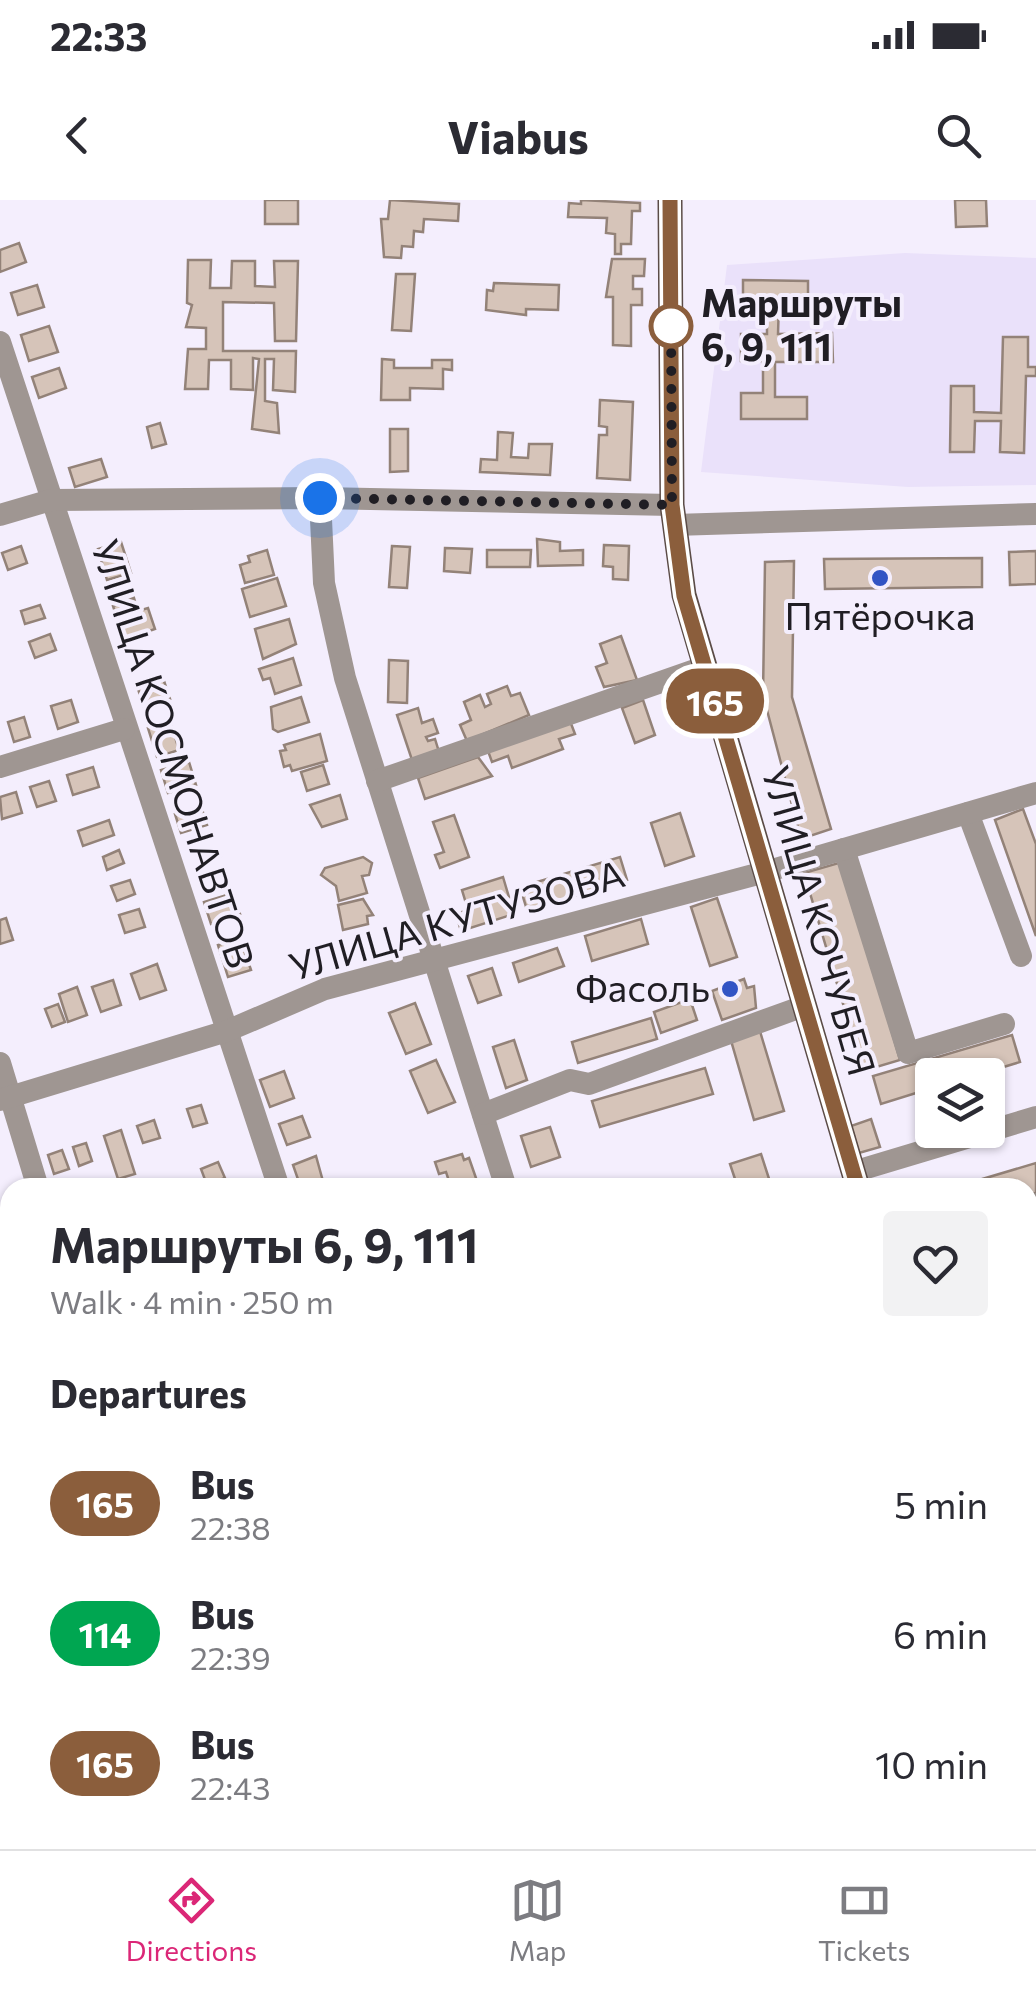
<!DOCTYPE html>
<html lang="en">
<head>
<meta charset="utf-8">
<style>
  :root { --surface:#fff; --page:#f2f2f3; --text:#2b2b33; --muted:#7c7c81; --line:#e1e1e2; --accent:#db2777 }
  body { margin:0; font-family:Commissioner,sans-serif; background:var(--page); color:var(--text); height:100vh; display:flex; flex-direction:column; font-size:38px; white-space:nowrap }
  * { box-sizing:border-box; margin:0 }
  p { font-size:32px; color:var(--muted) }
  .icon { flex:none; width:55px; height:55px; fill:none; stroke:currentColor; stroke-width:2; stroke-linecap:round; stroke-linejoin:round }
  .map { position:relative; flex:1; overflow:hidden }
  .side { position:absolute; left:0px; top:978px; width:1038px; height:672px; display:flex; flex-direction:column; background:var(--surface); border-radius:30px 30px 0 0; box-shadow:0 2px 8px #0004 }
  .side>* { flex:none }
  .badge { padding:0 20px; border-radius:32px; font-size:35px; line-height:65px }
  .tools { position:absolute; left:915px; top:858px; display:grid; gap:20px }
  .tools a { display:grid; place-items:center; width:90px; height:90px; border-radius:10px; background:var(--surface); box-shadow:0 2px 8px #0004; font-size:50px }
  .you { position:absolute; width:50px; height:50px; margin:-25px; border:8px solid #fff; border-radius:50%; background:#1a73e8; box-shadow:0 0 0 15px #1a73e833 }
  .map>.badge { position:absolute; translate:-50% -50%; box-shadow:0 0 0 5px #fff }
  h2 { padding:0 50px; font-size:38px; line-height:90px }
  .round { display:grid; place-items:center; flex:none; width:105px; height:105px; border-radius:10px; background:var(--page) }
  .headline { display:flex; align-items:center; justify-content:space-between; height:170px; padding:0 50px }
  h1 { font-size:48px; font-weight:700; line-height:75px }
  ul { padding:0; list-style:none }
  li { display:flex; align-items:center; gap:30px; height:130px; padding:0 50px }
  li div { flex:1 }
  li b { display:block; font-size:38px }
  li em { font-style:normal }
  li .badge { min-width:110px; font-weight:700; text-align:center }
  .status { display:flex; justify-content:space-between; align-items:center; height:70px; padding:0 50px; background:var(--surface); direction:ltr }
  .status svg { height:28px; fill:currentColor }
  header { display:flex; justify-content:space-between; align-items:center; height:130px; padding:0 50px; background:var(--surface); font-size:45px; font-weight:700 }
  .tabs { display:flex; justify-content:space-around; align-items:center; height:140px; border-top:2px solid var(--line); background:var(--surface); font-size:28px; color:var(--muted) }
  .tabs a { display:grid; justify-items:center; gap:5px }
  .tabs .selected { color:var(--accent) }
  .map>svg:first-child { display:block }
</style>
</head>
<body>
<div class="status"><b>22:33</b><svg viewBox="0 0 49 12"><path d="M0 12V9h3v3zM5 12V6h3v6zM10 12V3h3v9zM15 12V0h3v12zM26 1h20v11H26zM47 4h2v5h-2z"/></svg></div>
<header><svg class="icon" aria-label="back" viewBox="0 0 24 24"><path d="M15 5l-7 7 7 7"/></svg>Viabus<svg class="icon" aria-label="search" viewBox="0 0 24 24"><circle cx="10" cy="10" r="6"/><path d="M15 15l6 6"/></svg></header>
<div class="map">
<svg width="1036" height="1649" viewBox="0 0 1036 1649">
  <rect width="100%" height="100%" fill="#f4eefd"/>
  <polygon fill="#eae1fa" points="905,53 1036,58 1036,285 908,287 701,272 727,65"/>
  <g fill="#d6c4b9" stroke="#938278" stroke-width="2.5">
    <rect x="265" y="0" width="33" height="24"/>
    <polygon points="390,0 459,4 458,21 424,19 423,32 414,31 413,47 402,46 401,58 384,57 381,19 388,19"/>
    <polygon points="581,0 640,3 640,11 632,11 631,44 621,44 621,54 615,54 615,34 606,33 607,18 568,17 569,3 581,4"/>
    <polygon points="955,0 986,0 987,26 956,27"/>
    <polygon points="19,43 26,62 0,72 0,50"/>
    <polygon points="612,59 645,59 644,76 633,76 633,89 642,89 642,105 631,105 631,146 613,145 613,97 606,97"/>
    <polygon points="188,60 211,60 210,88 231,88 232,61 255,61 255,86 275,87 274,61 298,61 296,141 275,141 274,103 223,102 223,151 296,151 295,192 273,190 274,159 265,159 265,201 277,203 279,233 252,229 259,159 253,158 253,190 231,189 231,160 209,160 208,189 185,189 188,149 206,149 206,128 186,127 192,105 187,103"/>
    <polygon points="396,74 415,74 411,131 392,130"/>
    <polygon points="743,80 808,81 808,102 779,102 778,134 832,133 833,162 775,162 775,197 807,197 807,219 741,219 741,193 763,193 763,161 741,161 741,134 767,134 767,101 743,101"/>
    <polygon points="494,83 559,85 558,110 526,109 526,115 486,110 487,90 493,91"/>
    <polygon points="37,85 44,107 18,115 11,93"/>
    <polygon points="49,126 58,152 29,161 21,135"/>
    <polygon points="1003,137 1028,137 1028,167 1036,167 1036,176 1026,176 1024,253 1000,252 1001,221 975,221 974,252 950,252 951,186 974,186 974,212 1001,213"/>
    <polygon points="382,159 394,160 394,168 432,168 432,160 452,160 452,170 443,169 443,189 410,188 410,200 381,200"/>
    <polygon points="59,168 66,188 39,198 32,177"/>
    <polygon points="600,200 633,202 630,280 597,278 599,235 607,235 607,227 599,226"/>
    <polygon points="160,223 166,244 152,248 147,227"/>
    <polygon points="390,229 408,229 408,271 390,272"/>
    <polygon points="498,232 513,233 511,257 528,258 529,244 552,244 550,275 480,272 481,259 497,260"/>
    <polygon points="101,259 107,277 75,287 69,268"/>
    <polygon points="537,339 560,342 560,351 583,350 583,365 538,366"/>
    <polygon points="121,342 131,373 107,380 98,349"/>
    <polygon points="604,345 629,346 628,380 613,379 613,367 603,366"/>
    <polygon points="21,346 27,363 8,370 2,353"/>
    <polygon points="392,346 410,347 407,388 389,387"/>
    <polygon points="445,348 472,349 470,373 444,371"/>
    <polygon points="267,350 274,375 245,383 240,365 250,362 248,356"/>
    <polygon points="487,350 531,350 530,367 487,367"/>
    <polygon points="1036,351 1036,384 1010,385 1009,352"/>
    <polygon points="982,358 982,387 825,389 824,359"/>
    <polygon points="794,361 792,497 831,629 801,639 763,495 765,362"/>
    <polygon points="277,378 286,406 250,417 242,389"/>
    <polygon points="134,398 138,411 148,408 155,429 124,440 113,406"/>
    <polygon points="40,405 45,418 25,424 21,411"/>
    <polygon points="289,419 296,444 263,459 255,429"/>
    <polygon points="50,434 56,450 35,458 29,442"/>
    <polygon points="621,436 637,480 604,487 596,467 607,463 600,444"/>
    <polygon points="293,458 301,485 275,494 270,478 263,480 259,469"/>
    <polygon points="389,460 408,461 407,503 388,502"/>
    <polygon points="163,478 170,499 144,507 137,486"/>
    <polygon points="507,486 511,496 520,493 529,515 467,541 460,525 471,520 464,502 480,495 485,507 491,504 487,494"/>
    <polygon points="301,497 309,522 278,532 273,529 271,507"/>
    <polygon points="71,500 78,522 58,529 51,506"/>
    <polygon points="643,500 655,535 635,543 622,508"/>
    <polygon points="418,508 422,523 433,519 438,533 426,537 428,541 435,539 439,552 412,560 397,515"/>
    <polygon points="24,517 30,537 14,542 8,522"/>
    <polygon points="170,521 179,550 157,557 148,528"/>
    <polygon points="570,521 575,534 559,539 563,549 512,568 508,556 492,562 488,551"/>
    <polygon points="320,534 327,561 292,571 290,565 284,567 280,551 286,550 284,545"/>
    <polygon points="478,557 492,576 425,599 418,578"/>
    <polygon points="189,562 196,585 168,593 161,570"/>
    <polygon points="323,565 329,584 307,591 301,572"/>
    <polygon points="93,567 99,587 73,595 67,575"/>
    <polygon points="49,581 56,601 37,607 30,587"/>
    <polygon points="16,592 22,613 2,619 0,597"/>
    <polygon points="340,595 347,619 322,627 310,605"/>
    <polygon points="201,606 207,625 181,633 175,614"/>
    <polygon points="1023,609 1036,644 1036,736 995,620"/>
    <polygon points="680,613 694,656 665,666 651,623"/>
    <polygon points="454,615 469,657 440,668 435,655 444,652 433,622"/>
    <polygon points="109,620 114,635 83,646 78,631"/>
    <polygon points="119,650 124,663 107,670 103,657"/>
    <polygon points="363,657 372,663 369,675 362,676 367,693 339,701 336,686 321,675 325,668"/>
    <polygon points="620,657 627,680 527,710 520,687"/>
    <polygon points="842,662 900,860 863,871 804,673"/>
    <polygon points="503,677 514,714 461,731 456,714 468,710 462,690"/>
    <polygon points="130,680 135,694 117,701 111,686"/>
    <polygon points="233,693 240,714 211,724 204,702"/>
    <polygon points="717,698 737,757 710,766 691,707"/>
    <polygon points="363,699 373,715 367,716 368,724 343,730 338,705"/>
    <polygon points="139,709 145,727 125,733 119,715"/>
    <polygon points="6,718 13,740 0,744 0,720"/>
    <polygon points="641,719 648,744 592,761 585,736"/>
    <polygon points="240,738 251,770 228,777 218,745"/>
    <polygon points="557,748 564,766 519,782 513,763"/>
    <polygon points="157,764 166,790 140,799 131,774"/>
    <polygon points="492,768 501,795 478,803 468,776"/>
    <polygon points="744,779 747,788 754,786 756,808 722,820 712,791"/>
    <polygon points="113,780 121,805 101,812 92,787"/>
    <polygon points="77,787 87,815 68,822 59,794"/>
    <polygon points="690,799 697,820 661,833 654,812"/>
    <polygon points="415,803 431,844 406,854 389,813"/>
    <polygon points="58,804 65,822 52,827 45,809"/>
    <polygon points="651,818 657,839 578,863 572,842"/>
    <polygon points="759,828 784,911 754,920 730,837"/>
    <polygon points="1012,835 1020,862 977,875 932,875 932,888 881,904 873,876"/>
    <polygon points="514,840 527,880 506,888 493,847"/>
    <polygon points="436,860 455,902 428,913 410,871"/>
    <polygon points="705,868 713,894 600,927 592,901"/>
    <polygon points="284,871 294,898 270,907 260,880"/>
    <polygon points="201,905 207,923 193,927 187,909"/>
    <polygon points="302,916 310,937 287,945 279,924"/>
    <polygon points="871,919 880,947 859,953 851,926"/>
    <polygon points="154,920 160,938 143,943 137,926"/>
    <polygon points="550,927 560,957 531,967 521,936"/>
    <polygon points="121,930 135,974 118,979 104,936"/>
    <polygon points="86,943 92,961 79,966 73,947"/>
    <polygon points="62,950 69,969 54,974 48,955"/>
    <polygon points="462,954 464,960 469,958 477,981 470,983 471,988 444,988 450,984 446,972 439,974 435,962"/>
    <polygon points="761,954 772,988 738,988 730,964"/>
    <polygon points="316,956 324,985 301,988 293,965"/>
    <polygon points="218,962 225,978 207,985 201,969"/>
    <polygon points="1036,963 1036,993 1028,995 1028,988 952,988"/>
    <polygon points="1028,1290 1036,1291 1036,1323 1028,1323"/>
    <polygon points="1036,1449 1036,1476 1030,1478 1028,1451"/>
    <polygon points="72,1640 94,1640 97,1649 75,1649"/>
    <polygon points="291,1640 294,1649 271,1649 269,1645"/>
    <polygon points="504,1640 536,1640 537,1644 507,1649"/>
    <polygon points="775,1640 846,1640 850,1649 779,1649"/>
  </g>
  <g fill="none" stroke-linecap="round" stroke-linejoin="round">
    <g stroke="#9f9692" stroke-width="22">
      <polyline points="0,142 279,988"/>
      <polyline points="320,298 324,383 345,478 506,988"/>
      <polyline points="0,315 51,300 320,298 672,305"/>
      <polyline points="674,325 1036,314"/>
      <polyline points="0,567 124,529"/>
      <polyline points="377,581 704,467"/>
      <polyline points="968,613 1021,756"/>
      <polyline points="844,649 908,853 1004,824"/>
      <polyline points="0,863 38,988"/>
      <polyline points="0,900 227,831 325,789 765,672 1036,593"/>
      <polyline points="483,914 570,880 589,884 804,806"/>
      <polyline points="853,972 1036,917"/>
      <polyline points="1028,1007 1036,1004"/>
      <polyline points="1028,1283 1036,1283"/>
      <polyline points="0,1505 10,1502"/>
      <polyline points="0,1602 10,1633"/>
      <polyline points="241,1640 244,1649"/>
      <polyline points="486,1640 488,1649"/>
      <polyline points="685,1649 714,1640"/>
    </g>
    <g stroke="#5b4c47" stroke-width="25">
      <polyline points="670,0 672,305 684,395 858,988"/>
      <polyline points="1028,1371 1036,1371"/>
    </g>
  </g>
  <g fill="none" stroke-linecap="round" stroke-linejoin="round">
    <defs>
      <polyline id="line" points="670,0 672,305 684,396 858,988"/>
    </defs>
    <use href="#line" stroke="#fff" stroke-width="22"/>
    <use href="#line" stroke="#8b5e3c" stroke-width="15"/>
    <polyline stroke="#201e24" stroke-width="10" stroke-dasharray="0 18" points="320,298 672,305 671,114 671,126"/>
  </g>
  <circle fill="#fff" stroke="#8b5e3c" stroke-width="5" cx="671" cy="126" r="20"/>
  <g fill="#3254c4" stroke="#f4eefd" stroke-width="4">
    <circle cx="880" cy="378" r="10"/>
    <circle cx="730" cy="789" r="10"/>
  </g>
  <g text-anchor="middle" stroke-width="8" stroke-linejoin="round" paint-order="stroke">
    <g font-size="38" font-weight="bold" fill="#201e24" stroke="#f4eefd" text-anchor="start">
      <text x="701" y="117">Маршруты<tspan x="701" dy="44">6, 9, 111</tspan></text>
    </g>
    <g font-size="38" fill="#201e24" stroke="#f4eefd">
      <text x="880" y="430">Пятёрочка</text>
      <text x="710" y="802" text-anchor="end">Фасоль</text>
    </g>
    <g font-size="38" fill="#201e24" stroke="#f4eefd">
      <text transform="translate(172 554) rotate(72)" y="13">УЛИЦА КОСМОНАВТОВ</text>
      <text transform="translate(457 721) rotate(-16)" y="13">УЛИЦА КУТУЗОВА</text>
      <text transform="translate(818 721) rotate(74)" y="13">УЛИЦА КОЧУБЕЯ</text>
    </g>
  </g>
</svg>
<div class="tools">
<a><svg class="icon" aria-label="layers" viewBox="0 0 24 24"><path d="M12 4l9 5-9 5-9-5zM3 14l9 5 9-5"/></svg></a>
</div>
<div class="you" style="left:320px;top:298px"></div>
<b class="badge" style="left:715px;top:501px;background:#8b5e3c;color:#fff">165</b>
<section class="side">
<div class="headline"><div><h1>Маршруты 6, 9, 111</h1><p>Walk · 4 min · 250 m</p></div><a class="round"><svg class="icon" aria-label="heart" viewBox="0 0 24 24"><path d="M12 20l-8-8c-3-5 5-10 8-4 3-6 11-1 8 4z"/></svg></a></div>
<h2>Departures</h2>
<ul>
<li><span class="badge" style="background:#8b5e3c;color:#fff">165</span><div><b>Bus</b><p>22:38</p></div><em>5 min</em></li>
<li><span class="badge" style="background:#00a651;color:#fff">114</span><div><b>Bus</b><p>22:39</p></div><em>6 min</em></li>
<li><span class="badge" style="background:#8b5e3c;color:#fff">165</span><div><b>Bus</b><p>22:43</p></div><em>10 min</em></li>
</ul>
</section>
</div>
<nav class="tabs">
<a class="selected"><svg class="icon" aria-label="directions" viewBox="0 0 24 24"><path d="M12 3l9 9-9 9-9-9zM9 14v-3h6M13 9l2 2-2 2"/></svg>Directions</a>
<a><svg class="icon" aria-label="map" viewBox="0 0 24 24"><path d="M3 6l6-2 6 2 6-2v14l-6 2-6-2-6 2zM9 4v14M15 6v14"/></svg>Map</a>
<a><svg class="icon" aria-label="tickets" viewBox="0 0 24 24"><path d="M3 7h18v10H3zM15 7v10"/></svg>Tickets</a>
</nav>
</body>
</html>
